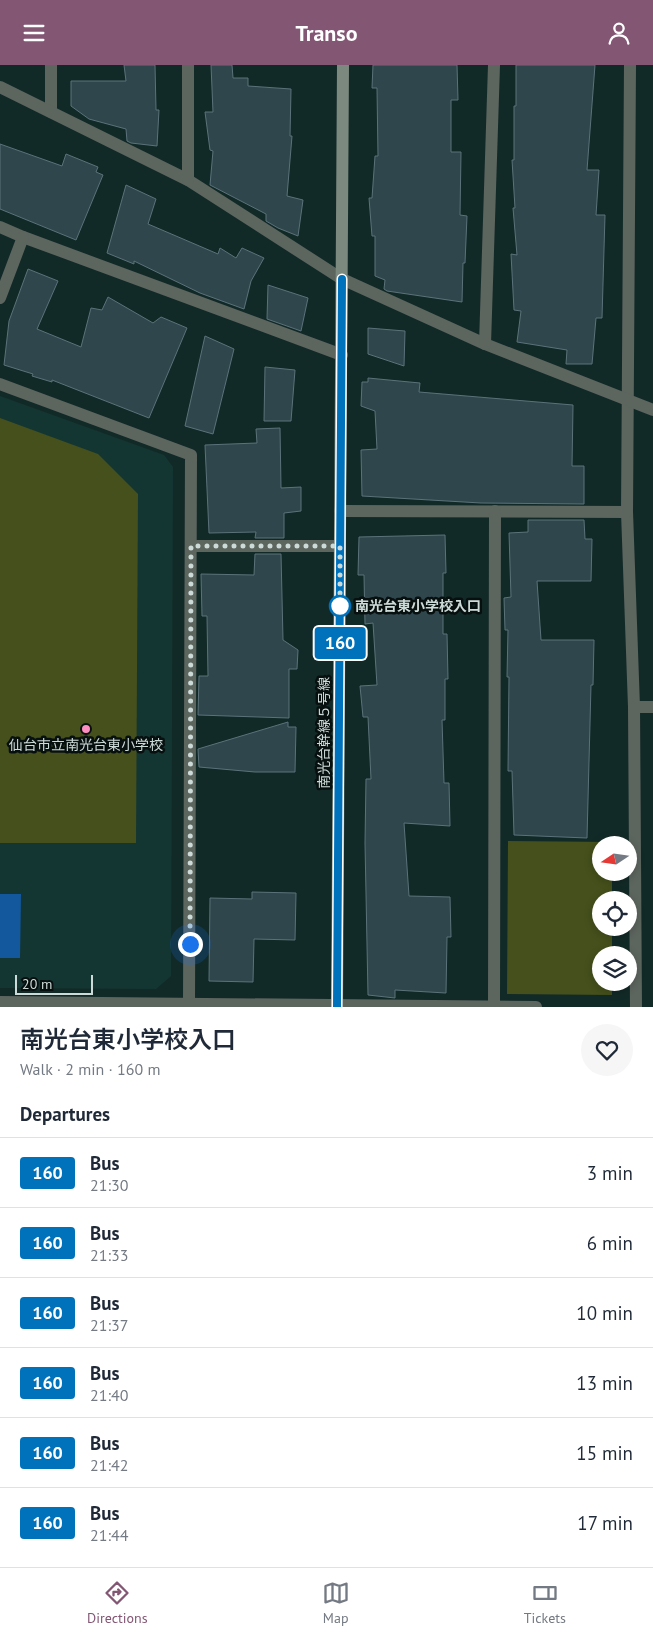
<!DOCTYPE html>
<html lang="en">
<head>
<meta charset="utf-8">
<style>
  :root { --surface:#fff; --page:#f6f6f7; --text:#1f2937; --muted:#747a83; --line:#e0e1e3; --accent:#835674 }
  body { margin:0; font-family:"PT Sans","Noto Sans JP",sans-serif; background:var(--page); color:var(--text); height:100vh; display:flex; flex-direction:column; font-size:19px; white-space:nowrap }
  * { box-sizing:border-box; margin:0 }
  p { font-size:16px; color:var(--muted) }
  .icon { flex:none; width:28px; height:28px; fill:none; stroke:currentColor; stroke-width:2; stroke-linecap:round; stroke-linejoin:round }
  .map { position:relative; height:942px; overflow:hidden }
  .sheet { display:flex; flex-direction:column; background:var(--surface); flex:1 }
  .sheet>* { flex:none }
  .badge { padding:0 10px; border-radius:4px; font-size:18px; line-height:32px }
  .needle { width:32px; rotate:257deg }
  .buttons { position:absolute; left:592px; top:771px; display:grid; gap:10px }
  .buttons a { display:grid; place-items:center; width:45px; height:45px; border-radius:50%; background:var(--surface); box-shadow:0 2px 8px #0003; font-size:25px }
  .scale { position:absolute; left:15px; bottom:12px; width:78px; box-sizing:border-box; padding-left:5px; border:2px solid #cddbd8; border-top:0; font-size:14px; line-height:18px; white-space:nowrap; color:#cddbd8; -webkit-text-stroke:4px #07100f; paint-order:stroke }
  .you { position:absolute; width:25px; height:25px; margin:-12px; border:4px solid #fff; border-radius:50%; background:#1a73e8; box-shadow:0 0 0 8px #1a73e833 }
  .map>.badge { position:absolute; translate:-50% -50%; box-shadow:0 0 0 2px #fff }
  h2 { padding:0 20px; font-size:19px; line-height:45px }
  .round { display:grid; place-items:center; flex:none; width:52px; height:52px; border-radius:26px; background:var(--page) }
  .head { display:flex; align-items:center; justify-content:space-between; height:85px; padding:0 20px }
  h1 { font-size:24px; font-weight:600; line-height:38px }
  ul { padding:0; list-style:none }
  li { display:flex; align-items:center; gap:15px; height:70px; padding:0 20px; border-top:1px solid var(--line) }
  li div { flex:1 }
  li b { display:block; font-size:19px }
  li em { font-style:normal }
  li .badge { min-width:55px; font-weight:700; text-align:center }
  header { display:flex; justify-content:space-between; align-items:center; height:65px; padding:0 20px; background:var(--accent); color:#fff; font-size:22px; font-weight:600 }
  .dock { display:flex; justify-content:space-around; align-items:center; height:70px; border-top:1px solid var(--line); background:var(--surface); font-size:14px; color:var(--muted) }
  .dock a { display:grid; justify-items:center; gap:2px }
  .dock .selected { color:var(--accent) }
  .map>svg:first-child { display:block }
</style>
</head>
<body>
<header><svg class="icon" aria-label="menu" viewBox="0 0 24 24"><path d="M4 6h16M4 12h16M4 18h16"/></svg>Transo<svg class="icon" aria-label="person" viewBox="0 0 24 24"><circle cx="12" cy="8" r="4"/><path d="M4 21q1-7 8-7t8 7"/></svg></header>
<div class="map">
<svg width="653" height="942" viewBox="0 0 653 942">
  <rect width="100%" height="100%" fill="#122a27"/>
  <polygon fill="#143633" points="0,331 164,390 173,402 171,911 156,924 0,923"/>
  <g fill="#45501c">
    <polygon points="0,353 98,389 138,429 136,778 0,778"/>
    <polygon points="508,776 613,777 613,780 601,780 601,808 612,808 612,835 601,835 601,862 612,863 612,890 601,890 601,918 612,918 612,930 507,929"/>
  </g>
  <polygon fill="#13589c" points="0,829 21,829 20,893 0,893"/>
  <g fill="#30464d" stroke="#5b727a">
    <polygon points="124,0 155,0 156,45 159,45 157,81 131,78 127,76 126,64 89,54 71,41 71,16 126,16"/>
    <polygon points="211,0 232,0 233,13 248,13 248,21 291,24 290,71 292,71 287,131 303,135 298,171 278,163 266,156 266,149 210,120 213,86 210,85 205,47 213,47"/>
    <polygon points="373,0 457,0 458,35 451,35 451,87 461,87 460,150 467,151 465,198 463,198 462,237 387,226 384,224 385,215 375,211 375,171 372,171 369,133 372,133 375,91 378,91 377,23 372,23"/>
    <polygon points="516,0 595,0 587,105 599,105 596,150 605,150 602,253 596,253 592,299 566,299 567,285 517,277 521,246 514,245 511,189 517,190 513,143 515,143 512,95 514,95 514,41 516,41"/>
    <polygon points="0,79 62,101 66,89 98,102 96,107 103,110 76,175 0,144"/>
    <polygon points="126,120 156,134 148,159 218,189 220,183 236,193 242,183 264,193 251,216 244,244 200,228 134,196 134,199 107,188"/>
    <polygon points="28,204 58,216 37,264 81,282 91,243 102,245 108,232 153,258 161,252 187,263 149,353 52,315 52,317 32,311 33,309 4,300 9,256"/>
    <polygon points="268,220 308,233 301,266 267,254"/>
    <polygon points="368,263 405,266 404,301 368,289"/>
    <polygon points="205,271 234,284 213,369 185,361"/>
    <polygon points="265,302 295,305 291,356 264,356"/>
    <polygon points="368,313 420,318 419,327 573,340 572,401 584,401 584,439 481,438 362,431 361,385 377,384 375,346 361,341 362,317 368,317"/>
    <polygon points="280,363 281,423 301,422 301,446 284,448 284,473 255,473 256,467 209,468 205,380 257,378 256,364"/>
    <polygon points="528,455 584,455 585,474 592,474 591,516 537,516 541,575 594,575 593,620 591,620 587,773 514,770 512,706 508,706 509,612 507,612 508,565 505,565 504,533 511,532 509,468 528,467"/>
    <polygon points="445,470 446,508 443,508 443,569 447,569 448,614 445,614 445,655 442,655 444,718 449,718 450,761 404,758 409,831 450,832 451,872 447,872 446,928 395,925 395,933 368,930 365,778 366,714 371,714 368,652 363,652 360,621 377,620 373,558 365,559 364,510 358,510 359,472"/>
    <polygon points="255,489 281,489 283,575 298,585 297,604 289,604 289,653 198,650 199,611 208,611 207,551 202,551 201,509 254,510"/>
    <polygon points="288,657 288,662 296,662 295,707 255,707 199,702 198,684"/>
    <polygon points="252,827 296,828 295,875 254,874 253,917 209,916 210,833 252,834"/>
  </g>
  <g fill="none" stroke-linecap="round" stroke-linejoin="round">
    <g stroke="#5d655f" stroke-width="12">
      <polyline points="51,0 51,47"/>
      <polyline points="630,0 627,447 634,642 636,942"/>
      <polyline points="0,22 188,115 342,214 485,279 653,345"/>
      <polyline points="188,115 188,0"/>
      <polyline points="0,162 23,172 342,290"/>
      <polyline points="0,233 23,172"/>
      <polyline points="485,279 494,0"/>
      <polyline points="0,319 191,390 189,939"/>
      <polyline points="340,446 627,447"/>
      <polyline points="191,481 340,481"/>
      <polyline points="634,642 653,642"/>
      <polyline points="0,937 536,942"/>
      <polyline points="494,941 495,446"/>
    </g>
    <polyline stroke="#7c897f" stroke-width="12" points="337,942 343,0"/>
  </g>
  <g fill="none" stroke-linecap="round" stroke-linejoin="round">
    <defs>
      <polyline id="line" points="337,942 342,214"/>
    </defs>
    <use href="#line" stroke="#fff" stroke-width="11"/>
    <use href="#line" stroke="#0072bc" stroke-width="8"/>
    <polyline stroke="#cddbd8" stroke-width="5" stroke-dasharray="0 9" points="190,879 191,481 340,481 340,541"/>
  </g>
  <circle fill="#fff" stroke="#0072bc" stroke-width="2.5" cx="340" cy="541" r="10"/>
  <circle fill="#fd8ebf" stroke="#07100f" stroke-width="2" cx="86" cy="664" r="5"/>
  <g text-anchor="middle" stroke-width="5" stroke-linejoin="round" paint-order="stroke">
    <g font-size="14" font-weight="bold" fill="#cddbd8" stroke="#07100f" text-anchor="start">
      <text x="355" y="546">南光台東小学校入口</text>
    </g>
    <g font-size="14" fill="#cddbd8" stroke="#07100f">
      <text transform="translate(324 668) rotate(-90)" y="5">南光台幹線５号線</text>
    </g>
    <g font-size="14" fill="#cddbd8" stroke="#07100f">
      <text x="86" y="685">仙台市立南光台東小学校</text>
    </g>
  </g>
</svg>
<div class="buttons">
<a><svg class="needle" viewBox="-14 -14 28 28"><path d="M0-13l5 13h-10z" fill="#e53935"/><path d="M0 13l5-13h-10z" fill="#747a83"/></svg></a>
<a><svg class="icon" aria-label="locate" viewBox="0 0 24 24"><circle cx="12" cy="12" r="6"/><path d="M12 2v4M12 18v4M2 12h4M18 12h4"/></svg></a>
<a><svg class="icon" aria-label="layers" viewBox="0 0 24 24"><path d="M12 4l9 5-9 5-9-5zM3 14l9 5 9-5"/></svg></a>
</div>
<div class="scale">20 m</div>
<div class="you" style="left:190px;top:879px"></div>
<b class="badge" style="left:340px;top:578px;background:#0072bc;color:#fff">160</b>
</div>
<section class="sheet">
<div class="head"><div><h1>南光台東小学校入口</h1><p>Walk · 2 min · 160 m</p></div><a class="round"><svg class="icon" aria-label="heart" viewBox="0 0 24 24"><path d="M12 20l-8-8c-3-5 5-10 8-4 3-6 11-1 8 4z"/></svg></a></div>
<h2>Departures</h2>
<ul>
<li><span class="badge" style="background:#0072bc;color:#fff">160</span><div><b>Bus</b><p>21:30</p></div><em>3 min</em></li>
<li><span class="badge" style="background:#0072bc;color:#fff">160</span><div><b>Bus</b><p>21:33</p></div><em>6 min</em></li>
<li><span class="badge" style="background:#0072bc;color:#fff">160</span><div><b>Bus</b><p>21:37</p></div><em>10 min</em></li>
<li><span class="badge" style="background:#0072bc;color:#fff">160</span><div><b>Bus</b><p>21:40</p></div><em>13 min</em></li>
<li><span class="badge" style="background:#0072bc;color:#fff">160</span><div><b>Bus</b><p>21:42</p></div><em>15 min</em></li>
<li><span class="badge" style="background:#0072bc;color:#fff">160</span><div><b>Bus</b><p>21:44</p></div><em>17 min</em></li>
</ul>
</section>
<nav class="dock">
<a class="selected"><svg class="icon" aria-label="directions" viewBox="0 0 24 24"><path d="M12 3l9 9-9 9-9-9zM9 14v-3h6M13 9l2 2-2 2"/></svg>Directions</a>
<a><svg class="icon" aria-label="map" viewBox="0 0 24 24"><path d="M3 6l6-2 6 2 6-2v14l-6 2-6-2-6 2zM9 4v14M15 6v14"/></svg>Map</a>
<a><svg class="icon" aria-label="tickets" viewBox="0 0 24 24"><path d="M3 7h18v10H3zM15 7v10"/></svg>Tickets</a>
</nav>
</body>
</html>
